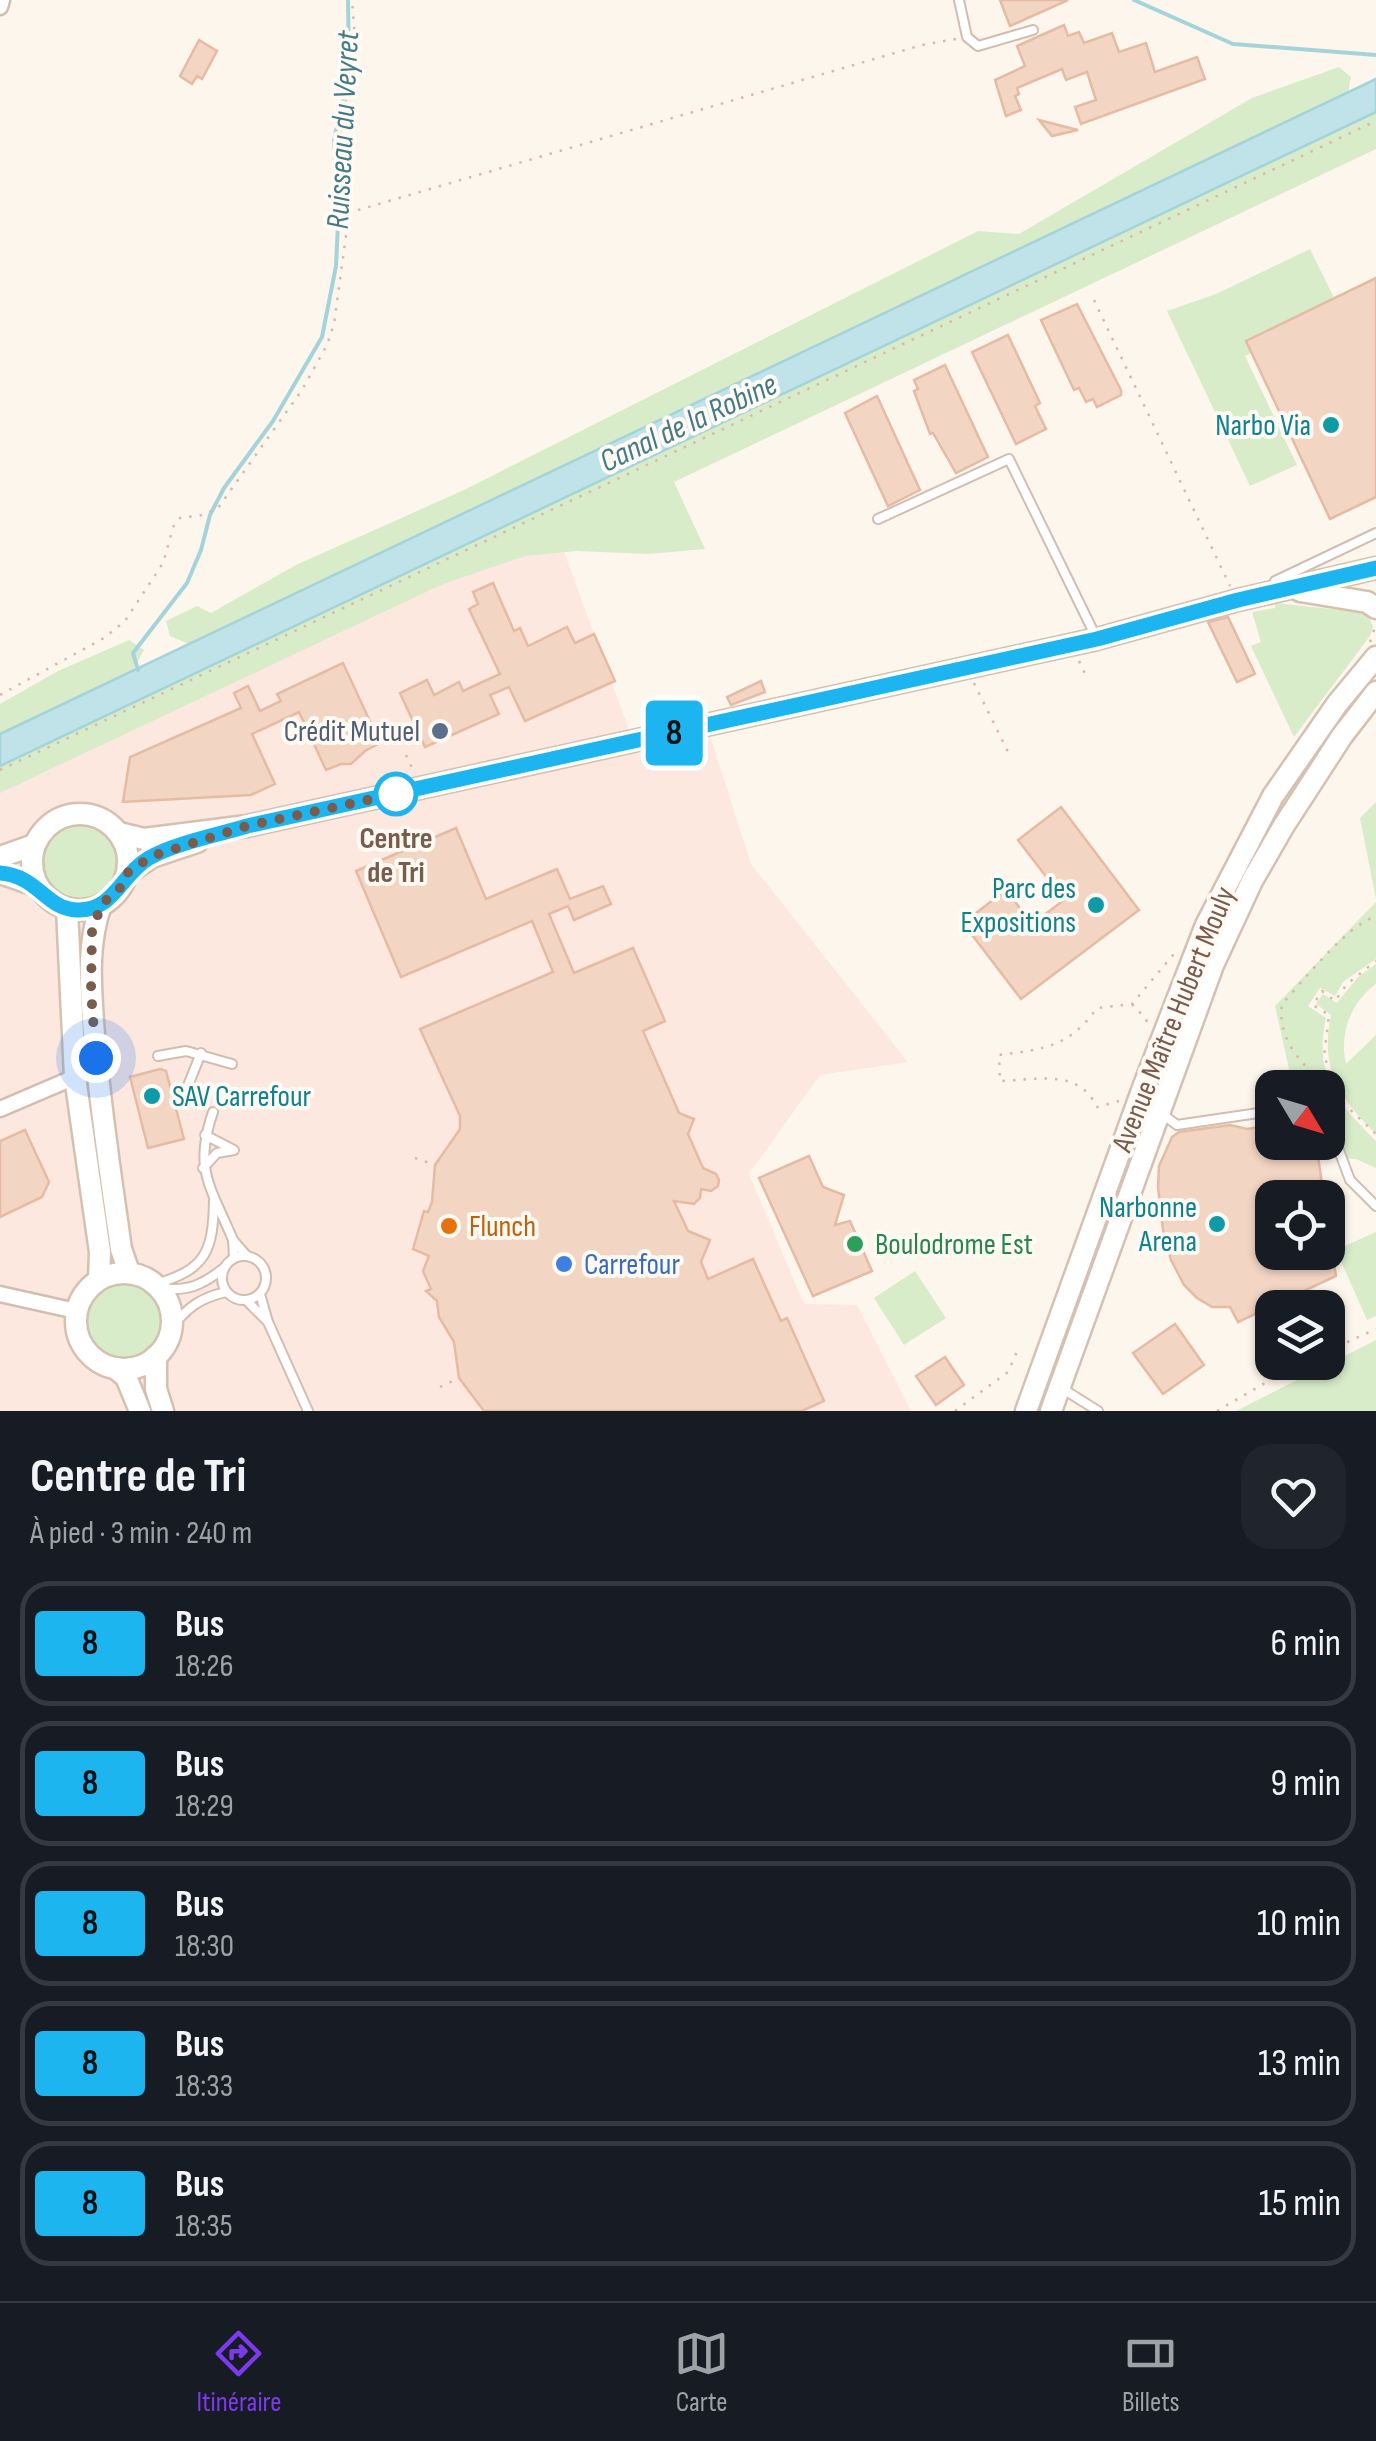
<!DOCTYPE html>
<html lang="fr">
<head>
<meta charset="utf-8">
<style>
  :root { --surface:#171b24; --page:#20242c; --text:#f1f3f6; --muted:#9ea1a6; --line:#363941; --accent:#7c3aed }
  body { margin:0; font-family:"Sofia Sans Condensed",sans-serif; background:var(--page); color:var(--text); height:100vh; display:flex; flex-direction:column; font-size:38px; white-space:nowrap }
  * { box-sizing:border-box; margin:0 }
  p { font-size:32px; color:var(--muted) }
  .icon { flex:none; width:55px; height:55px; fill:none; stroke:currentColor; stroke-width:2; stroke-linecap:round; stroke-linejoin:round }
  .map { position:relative; height:1411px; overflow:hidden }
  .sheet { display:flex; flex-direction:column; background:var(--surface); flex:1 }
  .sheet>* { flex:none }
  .badge { padding:0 20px; border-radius:8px; font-size:35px; line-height:65px }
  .needle { width:65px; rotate:128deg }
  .fabs { position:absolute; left:1255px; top:1070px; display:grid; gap:20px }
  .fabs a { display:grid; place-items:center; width:90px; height:90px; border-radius:20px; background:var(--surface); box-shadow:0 2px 8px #0004; font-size:50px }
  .you { position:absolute; width:50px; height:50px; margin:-25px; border:8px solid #fff; border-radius:50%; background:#1a73e8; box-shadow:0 0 0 15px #1a73e833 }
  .map>.badge { position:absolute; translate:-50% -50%; box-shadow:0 0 0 5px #fff }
  .round { display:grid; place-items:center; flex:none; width:105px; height:105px; border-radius:30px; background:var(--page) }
  .overview { display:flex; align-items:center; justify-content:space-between; height:170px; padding:0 30px }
  h1 { font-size:48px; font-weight:700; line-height:75px }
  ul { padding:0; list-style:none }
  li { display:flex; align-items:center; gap:30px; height:125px; margin:0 20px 15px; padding:0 10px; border:5px solid var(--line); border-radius:30px }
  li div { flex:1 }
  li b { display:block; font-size:38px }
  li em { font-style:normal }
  li .badge { min-width:110px; font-weight:700; text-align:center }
  .tabs { display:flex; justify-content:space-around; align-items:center; height:140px; border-top:2px solid var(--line); background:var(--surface); font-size:28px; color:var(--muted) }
  .tabs a { display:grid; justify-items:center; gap:5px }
  .tabs .active { color:var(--accent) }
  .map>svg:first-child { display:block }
</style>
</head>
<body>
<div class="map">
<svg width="1376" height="1411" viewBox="0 0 1376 1411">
  <rect width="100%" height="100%" fill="#fdf6ec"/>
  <polygon fill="#fde8e0" points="551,516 638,754 711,739 751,864 908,1062 820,1075 749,1174 804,1304 857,1305 911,1411 0,1411 0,738"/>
  <g fill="#d8ecc9">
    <polygon points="1339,67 1351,77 1348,93 189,644 170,636 166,621 197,606 211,613 296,565 464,490 978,231 1019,234 1252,98"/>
    <polygon points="1376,112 1376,149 674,482 705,549 649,554 577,551 525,556 443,584 0,793 0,766"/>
    <polygon points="1310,249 1334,298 1246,340 1251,353 1245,356 1297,465 1250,486 1167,311 1216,294"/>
    <polygon points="1275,603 1359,612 1368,616 1373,626 1370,636 1294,737 1251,646 1261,642 1252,612 1275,608"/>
    <polygon points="129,640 144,650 132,672 0,734 0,704 58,671"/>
    <polygon points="1376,802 1376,899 1360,818"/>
    <circle cx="80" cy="862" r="40"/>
    <path d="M 1376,902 L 1376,959 L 1343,982 L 1335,996 L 1320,988 L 1308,1006 L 1326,1018 C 1313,1075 1338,1103 1376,1141 L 1376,1168 L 1356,1159 L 1309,1157 L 1306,1143 L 1328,1142 L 1328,1088 L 1293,1087 L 1275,1006 Z"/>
    <path d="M 1376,964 L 1376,984 C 1350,1003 1339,1034 1346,1064 L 1376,1035 L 1376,1134 C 1338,1097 1320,1068 1331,1015 L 1316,1004 L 1323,994 L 1337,1003 L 1358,977 Z"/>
    <polygon points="1376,1232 1376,1316 1367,1320 1336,1250"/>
    <polygon points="915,1271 946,1318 904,1345 874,1298"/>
    <circle cx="123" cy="1321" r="39"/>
    <polygon points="1376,1340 1376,1411 1236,1411"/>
  </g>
  <polygon fill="#bfe3e8" stroke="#a5d3da" stroke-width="2.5" points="1376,79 1376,112 0,766 0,734"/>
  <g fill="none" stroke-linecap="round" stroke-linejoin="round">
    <g stroke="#a5d3da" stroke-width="4">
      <polyline points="1134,0 1233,44 1376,55"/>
      <polyline points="138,670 133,653 187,583 201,550 210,515 224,488 273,421 322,337 336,266 338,224 334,141 349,66 348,0"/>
    </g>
  </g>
  <g fill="#f3d5c3" stroke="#e6bba3" stroke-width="2.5">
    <polygon points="1000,0 1068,0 1010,26"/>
    <polygon points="1064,25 1068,36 1079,32 1084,43 1112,33 1119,52 1146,43 1155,72 1197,57 1205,79 1081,124 1075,107 1096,100 1087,72 1066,80 1062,69 1017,88 1019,94 1015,96 1021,110 1006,116 995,80 1025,66 1017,46"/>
    <polygon points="199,40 217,51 202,79 197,76 192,84 180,76"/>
    <polygon points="1039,120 1074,129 1078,130 1052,136"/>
    <polygon points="1376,278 1376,497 1330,519 1246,341"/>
    <polygon points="1077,304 1121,390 1121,395 1097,407 1093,399 1086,402 1079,388 1074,390 1041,320"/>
    <polygon points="1008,335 1040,403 1035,406 1046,429 1016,444 972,352"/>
    <polygon points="945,365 988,457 956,473 933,433 930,434 914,391 918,389 914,380"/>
    <polygon points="877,396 920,490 888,506 845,413"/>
    <polygon points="493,583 514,631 520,628 528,646 567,627 575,643 594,634 615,681 525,721 509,687 490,695 499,714 425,747 400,693 427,680 434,695 459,682 463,691 500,674 469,609 478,604 473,592"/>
    <polygon points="1228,617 1255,674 1237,682 1208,622"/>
    <polygon points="343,663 380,743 365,751 351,764 341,764 326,770 299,712 252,734 275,784 251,795 123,802 130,757 241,708 234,693 248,686 260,711 281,701 277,694"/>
    <polygon points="761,681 765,692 731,705 727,697"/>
    <polygon points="1061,807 1139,910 1021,999 963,923 1006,890 1032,924 1064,900 1018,840"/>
    <polygon points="456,828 486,899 557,869 570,899 603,886 611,904 574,920 568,906 549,914 574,973 633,948 665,1021 643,1031 679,1113 694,1119 688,1134 703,1168 716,1174 719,1180 718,1186 711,1191 701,1189 700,1198 694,1204 674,1201 688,1231 710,1240 701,1262 708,1279 753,1259 781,1321 787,1318 824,1401 802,1411 484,1411 459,1378 454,1342 439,1317 437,1301 426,1291 431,1289 423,1271 429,1256 413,1249 424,1211 428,1212 432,1202 435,1165 460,1129 460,1116 420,1029 553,972 532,921 401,977 356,871"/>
    <polygon points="160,1069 166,1071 184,1139 148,1148 130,1077"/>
    <polygon points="1230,1125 1247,1129 1272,1125 1272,1142 1316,1142 1324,1198 1272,1198 1272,1252 1332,1252 1336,1276 1238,1322 1230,1307 1212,1307 1197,1298 1184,1285 1171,1260 1163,1230 1158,1187 1159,1166 1172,1137 1179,1132"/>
    <polygon points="25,1130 49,1182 42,1197 0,1217 0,1141"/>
    <polygon points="809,1156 823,1187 844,1195 835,1225 850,1221 872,1271 813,1296 759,1178"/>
    <polygon points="1175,1324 1204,1365 1163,1394 1133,1353"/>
    <polygon points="945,1357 964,1385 936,1405 916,1376"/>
  </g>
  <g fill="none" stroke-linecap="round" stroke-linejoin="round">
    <defs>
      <g id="lane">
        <polyline points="959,0 967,37 978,46 1033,30"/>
        <polyline points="878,519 1009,459 1095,635"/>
        <polyline points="1273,589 1275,581 1376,533"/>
        <polyline points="158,1056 186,1051 232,1064"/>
        <polyline points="181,1103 201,1053"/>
        <path d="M 213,1112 C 193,1170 211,1187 233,1240"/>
        <polyline points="1162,1114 1177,1125 1272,1111"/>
        <polyline points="1328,1121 1350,1180 1376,1206"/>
        <polyline points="203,1168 217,1153 234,1150 205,1135"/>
        <circle cx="244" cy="1278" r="22"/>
        <polyline points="234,1258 233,1240 246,1255"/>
        <path d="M 156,1284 C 206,1269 213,1252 214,1200"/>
        <path d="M 160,1288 C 188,1292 202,1285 224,1268"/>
        <polyline points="247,1301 268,1322 260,1294"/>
        <polyline points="268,1322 308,1411"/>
        <path d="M 172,1327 C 188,1307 200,1298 226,1292"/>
        <polyline points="1063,1389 1098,1411"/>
      </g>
      <g id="street">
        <polyline points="0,7 2,0"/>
        <polyline points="0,1109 75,1077"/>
        <polyline points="0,1294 76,1311"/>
      </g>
      <g id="secondary">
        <polyline points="1300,591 1367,602 1376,608"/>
        <circle cx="80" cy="862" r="48"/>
        <polyline points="119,833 144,839 247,826 1097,639 1238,600 1376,568"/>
        <polyline points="0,857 34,845"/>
        <polyline points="0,873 38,886"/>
        <polyline points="127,874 152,857 197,842"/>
        <path d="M 101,905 C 86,947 91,991 94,1035 C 100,1107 111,1178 121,1249 L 129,1272"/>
        <polyline points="67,909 75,1077 100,1252 99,1279"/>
        <circle cx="124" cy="1321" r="48"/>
        <polyline points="156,1356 156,1389 163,1411"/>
        <polyline points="115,1368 126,1377 140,1411"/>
        <polyline points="1026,1411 1144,1085 1206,925 1273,796 1337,704 1376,657"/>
        <polyline points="1051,1411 1213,965 1252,881 1283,827 1342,736 1376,692"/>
      </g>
    </defs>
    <use href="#lane" stroke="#d1beb0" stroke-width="12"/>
    <use href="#street" stroke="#d1beb0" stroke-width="19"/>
    <use href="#secondary" stroke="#d6c0b0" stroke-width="25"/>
    <g stroke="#d9b8a5" stroke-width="2.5" stroke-dasharray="2.5 8" stroke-linecap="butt">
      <polyline points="348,213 922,45 956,39"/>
      <polyline points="1094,300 1230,586"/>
      <polyline points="1370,642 1375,627"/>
      <polyline points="1079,661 1087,678"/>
      <polyline points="974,683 1011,758"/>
      <polyline points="0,695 104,638 125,621 163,563 174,525 180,518 203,515 218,508 302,390 327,345 334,324 348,221 340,141 355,39 352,0"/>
      <polyline points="406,755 414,772"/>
      <polyline points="0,770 1376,121"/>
      <polyline points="1132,1004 1146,1019 1148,1026"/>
      <path d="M 1327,1088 C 1302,1063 1277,1041 1282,1004 C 1305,979 1345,927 1376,916"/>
      <path d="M 1119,1101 L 1097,1107 C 1078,1068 1038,1080 1000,1081 L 999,1055 C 1045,1049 1069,1047 1097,1008 L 1132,1004 L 1178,949"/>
      <polyline points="1342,1102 1324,1056 1329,1015 1313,1005 1322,991 1335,1001 1347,984 1376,961"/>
      <polyline points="1343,1103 1376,1134"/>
      <polyline points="415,1158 435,1165"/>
      <polyline points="1328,1351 1376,1329"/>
      <polyline points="440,1387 459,1378"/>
      <polyline points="955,1411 1008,1372 1019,1347"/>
      <polyline points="1217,1411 1301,1362"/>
    </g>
    <use href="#lane" stroke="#fff" stroke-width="8"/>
    <use href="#street" stroke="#fff" stroke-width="14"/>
    <use href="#secondary" stroke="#fff" stroke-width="20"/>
  </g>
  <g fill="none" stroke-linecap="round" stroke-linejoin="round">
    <defs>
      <path id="line" d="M 0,873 C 38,876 45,908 76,910 C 114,912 121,874 149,858 C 175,843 218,835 247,826 L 1097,639 L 1238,600 L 1376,568"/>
    </defs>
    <use href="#line" stroke="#fff" stroke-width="22"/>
    <use href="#line" stroke="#1cb5f0" stroke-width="15"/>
    <polyline stroke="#7a5c4d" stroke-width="10" stroke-dasharray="0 18" points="96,1058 91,991 92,932 101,905 121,887 126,874 152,856 247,826 396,794"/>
  </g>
  <g fill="#0f9aa8" stroke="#fffaf3" stroke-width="4">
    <circle cx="1331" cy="425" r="10"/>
    <circle cx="1096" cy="905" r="10"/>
    <circle cx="152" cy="1096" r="10"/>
    <circle cx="1217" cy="1224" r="10"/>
  </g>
  <circle fill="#5c6f8a" stroke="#fffaf3" stroke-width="4" cx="440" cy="731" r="10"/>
  <circle fill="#fff" stroke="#1cb5f0" stroke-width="5" cx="396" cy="794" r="20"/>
  <circle fill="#e8710a" stroke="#fffaf3" stroke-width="4" cx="449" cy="1226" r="10"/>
  <circle fill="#2e9e5b" stroke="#fffaf3" stroke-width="4" cx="855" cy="1244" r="10"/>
  <circle fill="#3f7fe0" stroke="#fffaf3" stroke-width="4" cx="564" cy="1264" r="10"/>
  <g text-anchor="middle" stroke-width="8" stroke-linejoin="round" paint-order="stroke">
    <g font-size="30" fill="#0d838f" stroke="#fffaf3" text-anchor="end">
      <text x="1311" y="435">Narbo Via</text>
      <text x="1076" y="898">Parc des<tspan x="1076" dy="34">Expositions</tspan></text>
      <text x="172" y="1106" text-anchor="start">SAV Carrefour</text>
      <text x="1197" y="1217">Narbonne<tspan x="1197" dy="34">Arena</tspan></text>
    </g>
    <g font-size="30" fill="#4e5e75" stroke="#fffaf3" text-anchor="end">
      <text x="420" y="741">Crédit Mutuel</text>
    </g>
    <g font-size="30" font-weight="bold" fill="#7a5c4d" stroke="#fffaf3">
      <text x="396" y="848">Centre<tspan x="396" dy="34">de Tri</tspan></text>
    </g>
    <g font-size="30" fill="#7a5c4d" stroke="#fffaf3">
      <text transform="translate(1173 1019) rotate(-68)" y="10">Avenue Maître Hubert Mouly</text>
    </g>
    <g font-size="30" fill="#c56008" stroke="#fffaf3" text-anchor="start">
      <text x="469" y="1236">Flunch</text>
    </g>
    <g font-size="30" fill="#27864d" stroke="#fffaf3" text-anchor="start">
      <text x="875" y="1254">Boulodrome Est</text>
    </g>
    <g font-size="30" fill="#366cbe" stroke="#fffaf3" text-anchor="start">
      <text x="584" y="1274">Carrefour</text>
    </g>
    <g font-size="32" font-style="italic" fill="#437c86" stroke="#fffaf3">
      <text transform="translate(342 130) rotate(-87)" y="11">Ruisseau du Veyret</text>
      <text transform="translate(688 422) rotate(-25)" y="11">Canal de la Robine</text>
    </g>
  </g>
</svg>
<div class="fabs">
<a><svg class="needle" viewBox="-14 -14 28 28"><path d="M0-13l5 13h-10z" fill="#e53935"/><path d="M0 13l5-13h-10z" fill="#9ea1a6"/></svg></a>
<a><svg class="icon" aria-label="locate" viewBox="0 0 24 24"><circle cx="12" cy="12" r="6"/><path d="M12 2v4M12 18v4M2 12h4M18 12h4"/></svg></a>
<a><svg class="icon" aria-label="layers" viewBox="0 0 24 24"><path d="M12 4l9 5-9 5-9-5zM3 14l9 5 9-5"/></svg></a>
</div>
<div class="you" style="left:96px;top:1058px"></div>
<b class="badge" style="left:674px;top:733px;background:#1cb5f0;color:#111">8</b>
</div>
<section class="sheet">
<div class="overview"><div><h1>Centre de Tri</h1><p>À pied · 3 min · 240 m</p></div><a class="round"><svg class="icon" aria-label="heart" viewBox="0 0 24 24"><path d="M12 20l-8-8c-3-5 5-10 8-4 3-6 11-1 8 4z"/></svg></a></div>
<ul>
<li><span class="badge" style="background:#1cb5f0;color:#111">8</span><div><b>Bus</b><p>18:26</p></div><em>6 min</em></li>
<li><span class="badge" style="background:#1cb5f0;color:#111">8</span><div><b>Bus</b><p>18:29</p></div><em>9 min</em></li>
<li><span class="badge" style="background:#1cb5f0;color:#111">8</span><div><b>Bus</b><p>18:30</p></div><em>10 min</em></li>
<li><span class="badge" style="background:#1cb5f0;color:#111">8</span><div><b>Bus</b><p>18:33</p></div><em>13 min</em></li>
<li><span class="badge" style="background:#1cb5f0;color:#111">8</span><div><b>Bus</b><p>18:35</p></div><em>15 min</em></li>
</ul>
</section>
<nav class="tabs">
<a class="active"><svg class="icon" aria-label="directions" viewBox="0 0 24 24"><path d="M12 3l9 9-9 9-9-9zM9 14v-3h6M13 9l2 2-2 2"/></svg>Itinéraire</a>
<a><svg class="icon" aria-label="map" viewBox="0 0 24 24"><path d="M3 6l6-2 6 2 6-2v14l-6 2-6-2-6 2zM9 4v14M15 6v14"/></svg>Carte</a>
<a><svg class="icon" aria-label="tickets" viewBox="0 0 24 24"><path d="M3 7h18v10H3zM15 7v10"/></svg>Billets</a>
</nav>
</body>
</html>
